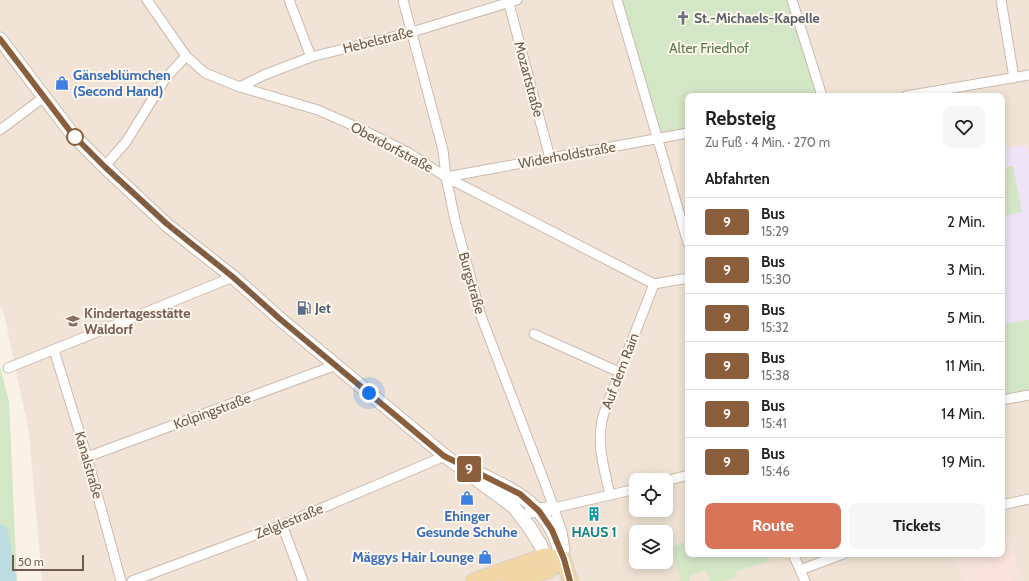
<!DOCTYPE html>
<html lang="de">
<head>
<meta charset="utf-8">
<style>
  :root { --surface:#fff; --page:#f6f6f6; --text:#202124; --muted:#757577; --line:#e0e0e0; --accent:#d87457 }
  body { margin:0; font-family:Cabin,sans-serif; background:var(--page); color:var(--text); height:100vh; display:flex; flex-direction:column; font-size:15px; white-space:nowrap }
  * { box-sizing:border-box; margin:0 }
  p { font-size:13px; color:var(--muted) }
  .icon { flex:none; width:22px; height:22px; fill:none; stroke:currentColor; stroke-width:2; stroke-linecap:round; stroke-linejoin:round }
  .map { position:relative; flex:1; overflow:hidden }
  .details { position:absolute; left:685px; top:93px; width:320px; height:464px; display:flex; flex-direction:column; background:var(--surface); border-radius:8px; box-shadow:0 2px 10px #0003 }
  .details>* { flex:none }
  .badge { padding:0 8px; border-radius:3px; font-size:14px; line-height:26px }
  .fabs { position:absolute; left:629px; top:473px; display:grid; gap:8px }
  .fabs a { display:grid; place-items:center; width:44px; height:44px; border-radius:8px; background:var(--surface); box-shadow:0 2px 10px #0003; font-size:20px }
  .scale { position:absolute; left:12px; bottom:10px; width:72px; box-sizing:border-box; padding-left:4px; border:2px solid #715a4e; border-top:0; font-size:11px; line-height:14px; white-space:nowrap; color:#715a4e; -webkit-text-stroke:3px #fdf7ec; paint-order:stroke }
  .you { position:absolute; width:20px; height:20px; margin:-10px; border:3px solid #fff; border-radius:50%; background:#1a73e8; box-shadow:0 0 0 6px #1a73e833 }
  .map>.badge { position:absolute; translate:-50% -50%; box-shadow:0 0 0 2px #fff }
  h2 { padding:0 20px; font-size:15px; line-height:36px }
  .round { display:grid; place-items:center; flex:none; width:42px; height:42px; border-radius:8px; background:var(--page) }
  .head { display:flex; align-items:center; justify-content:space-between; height:68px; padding:0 20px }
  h1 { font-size:19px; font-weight:700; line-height:30px }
  .primary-button { display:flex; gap:8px; margin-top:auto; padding:8px 20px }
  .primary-button a { flex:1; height:46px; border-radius:8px; background:var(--accent); color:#fff; font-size:16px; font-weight:700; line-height:46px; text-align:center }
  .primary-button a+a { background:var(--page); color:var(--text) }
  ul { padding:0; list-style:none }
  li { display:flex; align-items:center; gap:12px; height:48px; padding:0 20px; border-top:1px solid var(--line) }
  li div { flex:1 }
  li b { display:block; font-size:15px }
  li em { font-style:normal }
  li .badge { min-width:44px; font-weight:700; text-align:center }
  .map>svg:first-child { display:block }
</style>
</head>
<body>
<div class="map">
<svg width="1029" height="581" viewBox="0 0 1029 581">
  <rect width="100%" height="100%" fill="#faf2e6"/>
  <path fill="#f1e4d6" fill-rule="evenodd" d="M 0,0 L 1029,0 L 1029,581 L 42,581 L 29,432 L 4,314 L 0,305 ZM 688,96 L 1002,96 L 1002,554 L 688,554 ZM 636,480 L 666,480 L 666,510 L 636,510 ZM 636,532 L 666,532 L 666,562 L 636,562 Z"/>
  <polygon fill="#f9e4db" points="1008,534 1019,575 1022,574 1023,576 1013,580 1013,581 963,581 955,554 1002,554 1002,535"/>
  <polygon fill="#efe3f6" points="1026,145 1029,156 1029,320 1002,324 1002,149"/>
  <g fill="#d3e6c6">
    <polygon points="617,0 792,0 822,96 688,96 688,133 658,138"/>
    <polygon points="1013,166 1022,212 1002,216 1002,168"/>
    <polygon points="1029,320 1029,395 1002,400 1002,324"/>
    <polygon points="0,367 9,401 17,581 0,581"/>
    <polygon points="688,541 688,554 775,555 768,557 769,561 736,572 737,577 723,581 710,581 706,570 689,576 690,581 674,581 681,579 670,547"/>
  </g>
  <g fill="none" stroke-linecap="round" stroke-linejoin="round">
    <polyline stroke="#bddde2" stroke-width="17" points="0,533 8,581"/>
    <defs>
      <g id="minor">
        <polyline points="147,0 186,56 205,73 240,87 318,110 361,129 409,153 446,177 654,284"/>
        <polyline points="289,0 311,57"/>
        <polyline points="403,0 443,150 446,177 455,220 481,316 546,486 562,532 565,550"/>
        <polyline points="508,0 550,158"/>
        <polyline points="617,0 688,243"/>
        <polyline points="792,0 822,96"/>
        <polyline points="1001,0 1014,78"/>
        <polyline points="240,87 264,75 311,57 412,32 517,0"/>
        <polyline points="906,96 1029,75"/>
        <polyline points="0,130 44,97"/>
        <polyline points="105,167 111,159 126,142 165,79 186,56"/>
        <polyline points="446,177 688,133"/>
        <polyline points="534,334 619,372"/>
        <polyline points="54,350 87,457 121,581"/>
        <polyline points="8,368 233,277"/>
        <polyline points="1002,400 1029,395"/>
        <polyline points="87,457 336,365"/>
        <polyline points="666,481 688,475"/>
        <path d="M 610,495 C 604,468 595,440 604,413 L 654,284 L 688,278"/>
        <polyline points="1002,505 1029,499"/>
        <polyline points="554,508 636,489"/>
        <polyline points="282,525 303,581"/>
        <polyline points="793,554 805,581"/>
        <polyline points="800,570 843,554"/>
        <polyline points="132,581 282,525 445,456"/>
      </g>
      <g id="secondary">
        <polyline points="0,39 73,135 105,167 167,225 233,277 280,319 445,456 514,507 530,528 541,546 544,556"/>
        <path d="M 478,473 C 509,488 535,499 552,530 C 557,539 560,550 563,559"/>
        <polyline points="531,511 554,508"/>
      </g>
      <g id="primary">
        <polyline points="563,559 570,581"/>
        <polyline points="473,581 544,556 563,559"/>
        <polyline points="509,581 548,571 563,559"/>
      </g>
    </defs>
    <use href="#minor" stroke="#cbbaae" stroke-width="11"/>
    <use href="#secondary" stroke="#cdbbac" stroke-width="15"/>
    <use href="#primary" stroke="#d7d1cd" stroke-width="17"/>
    <use href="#minor" stroke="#fff" stroke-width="9"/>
    <use href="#secondary" stroke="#fff" stroke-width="13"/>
    <use href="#primary" stroke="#f2d6a5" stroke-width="15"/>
  </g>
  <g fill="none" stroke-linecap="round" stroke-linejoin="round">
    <defs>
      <polyline id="line" points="0,39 73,135 105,167 167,224 233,277 280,319 444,456 520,494 539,511 552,530 564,559 570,581"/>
    </defs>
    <use href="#line" stroke="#fff" stroke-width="9"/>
    <use href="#line" stroke="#8b5e3c" stroke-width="6"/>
    <polyline stroke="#715a4e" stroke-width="4" stroke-dasharray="0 7.2" points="75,137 73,135 105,167 167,224 233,277 280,319 369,393"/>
  </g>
  <defs>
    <symbol id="church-bare" viewBox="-9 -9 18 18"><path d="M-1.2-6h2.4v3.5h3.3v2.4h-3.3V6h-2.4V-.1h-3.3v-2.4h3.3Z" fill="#6b7280" stroke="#fdf7ec" stroke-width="2.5" paint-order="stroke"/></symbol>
    <symbol id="shop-bare" viewBox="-9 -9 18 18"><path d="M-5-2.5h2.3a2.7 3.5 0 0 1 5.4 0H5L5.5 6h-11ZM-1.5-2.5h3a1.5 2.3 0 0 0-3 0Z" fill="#3f7fe0" stroke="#fdf7ec" stroke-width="2.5" paint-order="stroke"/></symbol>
    <symbol id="fuel-bare" viewBox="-9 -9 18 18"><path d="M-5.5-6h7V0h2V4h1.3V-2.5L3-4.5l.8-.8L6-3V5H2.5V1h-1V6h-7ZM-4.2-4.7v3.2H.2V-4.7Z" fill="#5c6f8a" stroke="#fdf7ec" stroke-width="2.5" paint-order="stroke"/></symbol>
    <symbol id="school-bare" viewBox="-9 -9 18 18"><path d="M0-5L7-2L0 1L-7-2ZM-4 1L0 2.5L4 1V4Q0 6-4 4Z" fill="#8d6e63" stroke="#fdf7ec" stroke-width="2.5" paint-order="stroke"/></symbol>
    <symbol id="building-bare" viewBox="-9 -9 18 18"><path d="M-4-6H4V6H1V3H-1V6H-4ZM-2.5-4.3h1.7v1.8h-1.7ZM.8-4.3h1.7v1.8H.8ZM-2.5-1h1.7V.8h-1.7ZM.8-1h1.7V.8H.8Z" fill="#0f9aa8" stroke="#fdf7ec" stroke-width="2.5" paint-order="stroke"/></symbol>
  </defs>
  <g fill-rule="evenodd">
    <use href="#church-bare" x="673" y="8" width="20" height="20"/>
    <use href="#shop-bare" x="52" y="73" width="20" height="20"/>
    <use href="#fuel-bare" x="294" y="298" width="20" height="20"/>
    <use href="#school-bare" x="63" y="311" width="20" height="20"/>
    <use href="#shop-bare" x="457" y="488" width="20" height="20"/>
    <use href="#building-bare" x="584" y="504" width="20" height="20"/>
    <use href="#shop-bare" x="475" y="547" width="20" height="20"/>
  </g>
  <circle fill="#fff" stroke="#8b5e3c" stroke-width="2" cx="75" cy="137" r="8"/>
  <g text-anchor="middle" stroke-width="4" stroke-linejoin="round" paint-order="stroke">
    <g font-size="14" font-weight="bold" fill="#5b616d" stroke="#fdf7ec" text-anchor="start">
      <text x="694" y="23">St.-Michaels-Kapelle</text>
    </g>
    <g font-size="14" fill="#715a4e" stroke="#fdf7ec">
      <text transform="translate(378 40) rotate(-14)" y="5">Hebelstraße</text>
      <text transform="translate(529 79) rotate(75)" y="5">Mozartstraße</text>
      <text transform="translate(392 147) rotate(28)" y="5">Oberdorfstraße</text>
      <text transform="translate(567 155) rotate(-10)" y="5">Widerholdstraße</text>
      <text transform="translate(472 283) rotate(74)" y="5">Burgstraße</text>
      <text transform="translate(620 371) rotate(-69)" y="5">Auf dem Rain</text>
      <text transform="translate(212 411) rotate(-20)" y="5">Kolpingstraße</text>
      <text transform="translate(89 465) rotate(74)" y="5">Kanalstraße</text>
      <text transform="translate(289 521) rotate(-22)" y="5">Zelglestraße</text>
    </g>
    <g font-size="14" fill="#587b4a" stroke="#fdf7ec">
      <text x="709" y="53">Alter Friedhof</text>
    </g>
    <g font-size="14" font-weight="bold" fill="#366cbe" stroke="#fdf7ec" text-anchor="start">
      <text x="73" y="80">Gänseblümchen<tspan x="73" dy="16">(Second Hand)</tspan></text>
      <text x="467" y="521" text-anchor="middle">Ehinger<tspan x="467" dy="16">Gesunde Schuhe</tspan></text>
      <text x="474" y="562" text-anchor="end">Mäggys Hair Lounge</text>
    </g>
    <g font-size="14" font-weight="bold" fill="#4e5e75" stroke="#fdf7ec" text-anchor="start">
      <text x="315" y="313">Jet</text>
    </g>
    <g font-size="14" font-weight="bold" fill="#785e54" stroke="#fdf7ec" text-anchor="start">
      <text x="84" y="318">Kindertagesstätte<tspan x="84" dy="16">Waldorf</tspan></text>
    </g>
    <g font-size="14" font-weight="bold" fill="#0d838f" stroke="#fdf7ec">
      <text x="594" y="537">HAUS 1</text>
    </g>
  </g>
</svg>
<div class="fabs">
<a><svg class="icon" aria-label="locate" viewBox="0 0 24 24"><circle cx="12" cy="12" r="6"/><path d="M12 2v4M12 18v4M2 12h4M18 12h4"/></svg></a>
<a><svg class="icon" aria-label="layers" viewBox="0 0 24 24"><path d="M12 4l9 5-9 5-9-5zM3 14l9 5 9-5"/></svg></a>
</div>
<div class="scale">50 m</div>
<div class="you" style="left:369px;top:393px"></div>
<b class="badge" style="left:469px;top:469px;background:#8b5e3c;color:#fff">9</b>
<section class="details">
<div class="head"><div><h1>Rebsteig</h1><p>Zu Fuß · 4 Min. · 270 m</p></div><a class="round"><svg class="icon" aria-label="heart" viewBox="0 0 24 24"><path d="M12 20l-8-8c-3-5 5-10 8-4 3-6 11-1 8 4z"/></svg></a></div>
<h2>Abfahrten</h2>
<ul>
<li><span class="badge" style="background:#8b5e3c;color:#fff">9</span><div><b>Bus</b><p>15:29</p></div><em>2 Min.</em></li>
<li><span class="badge" style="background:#8b5e3c;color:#fff">9</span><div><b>Bus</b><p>15:30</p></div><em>3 Min.</em></li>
<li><span class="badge" style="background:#8b5e3c;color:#fff">9</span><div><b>Bus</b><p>15:32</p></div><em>5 Min.</em></li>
<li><span class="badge" style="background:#8b5e3c;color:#fff">9</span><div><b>Bus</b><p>15:38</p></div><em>11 Min.</em></li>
<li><span class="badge" style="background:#8b5e3c;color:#fff">9</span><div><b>Bus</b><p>15:41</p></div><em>14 Min.</em></li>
<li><span class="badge" style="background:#8b5e3c;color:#fff">9</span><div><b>Bus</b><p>15:46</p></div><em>19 Min.</em></li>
</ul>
<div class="primary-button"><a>Route</a><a>Tickets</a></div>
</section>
</div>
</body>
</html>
